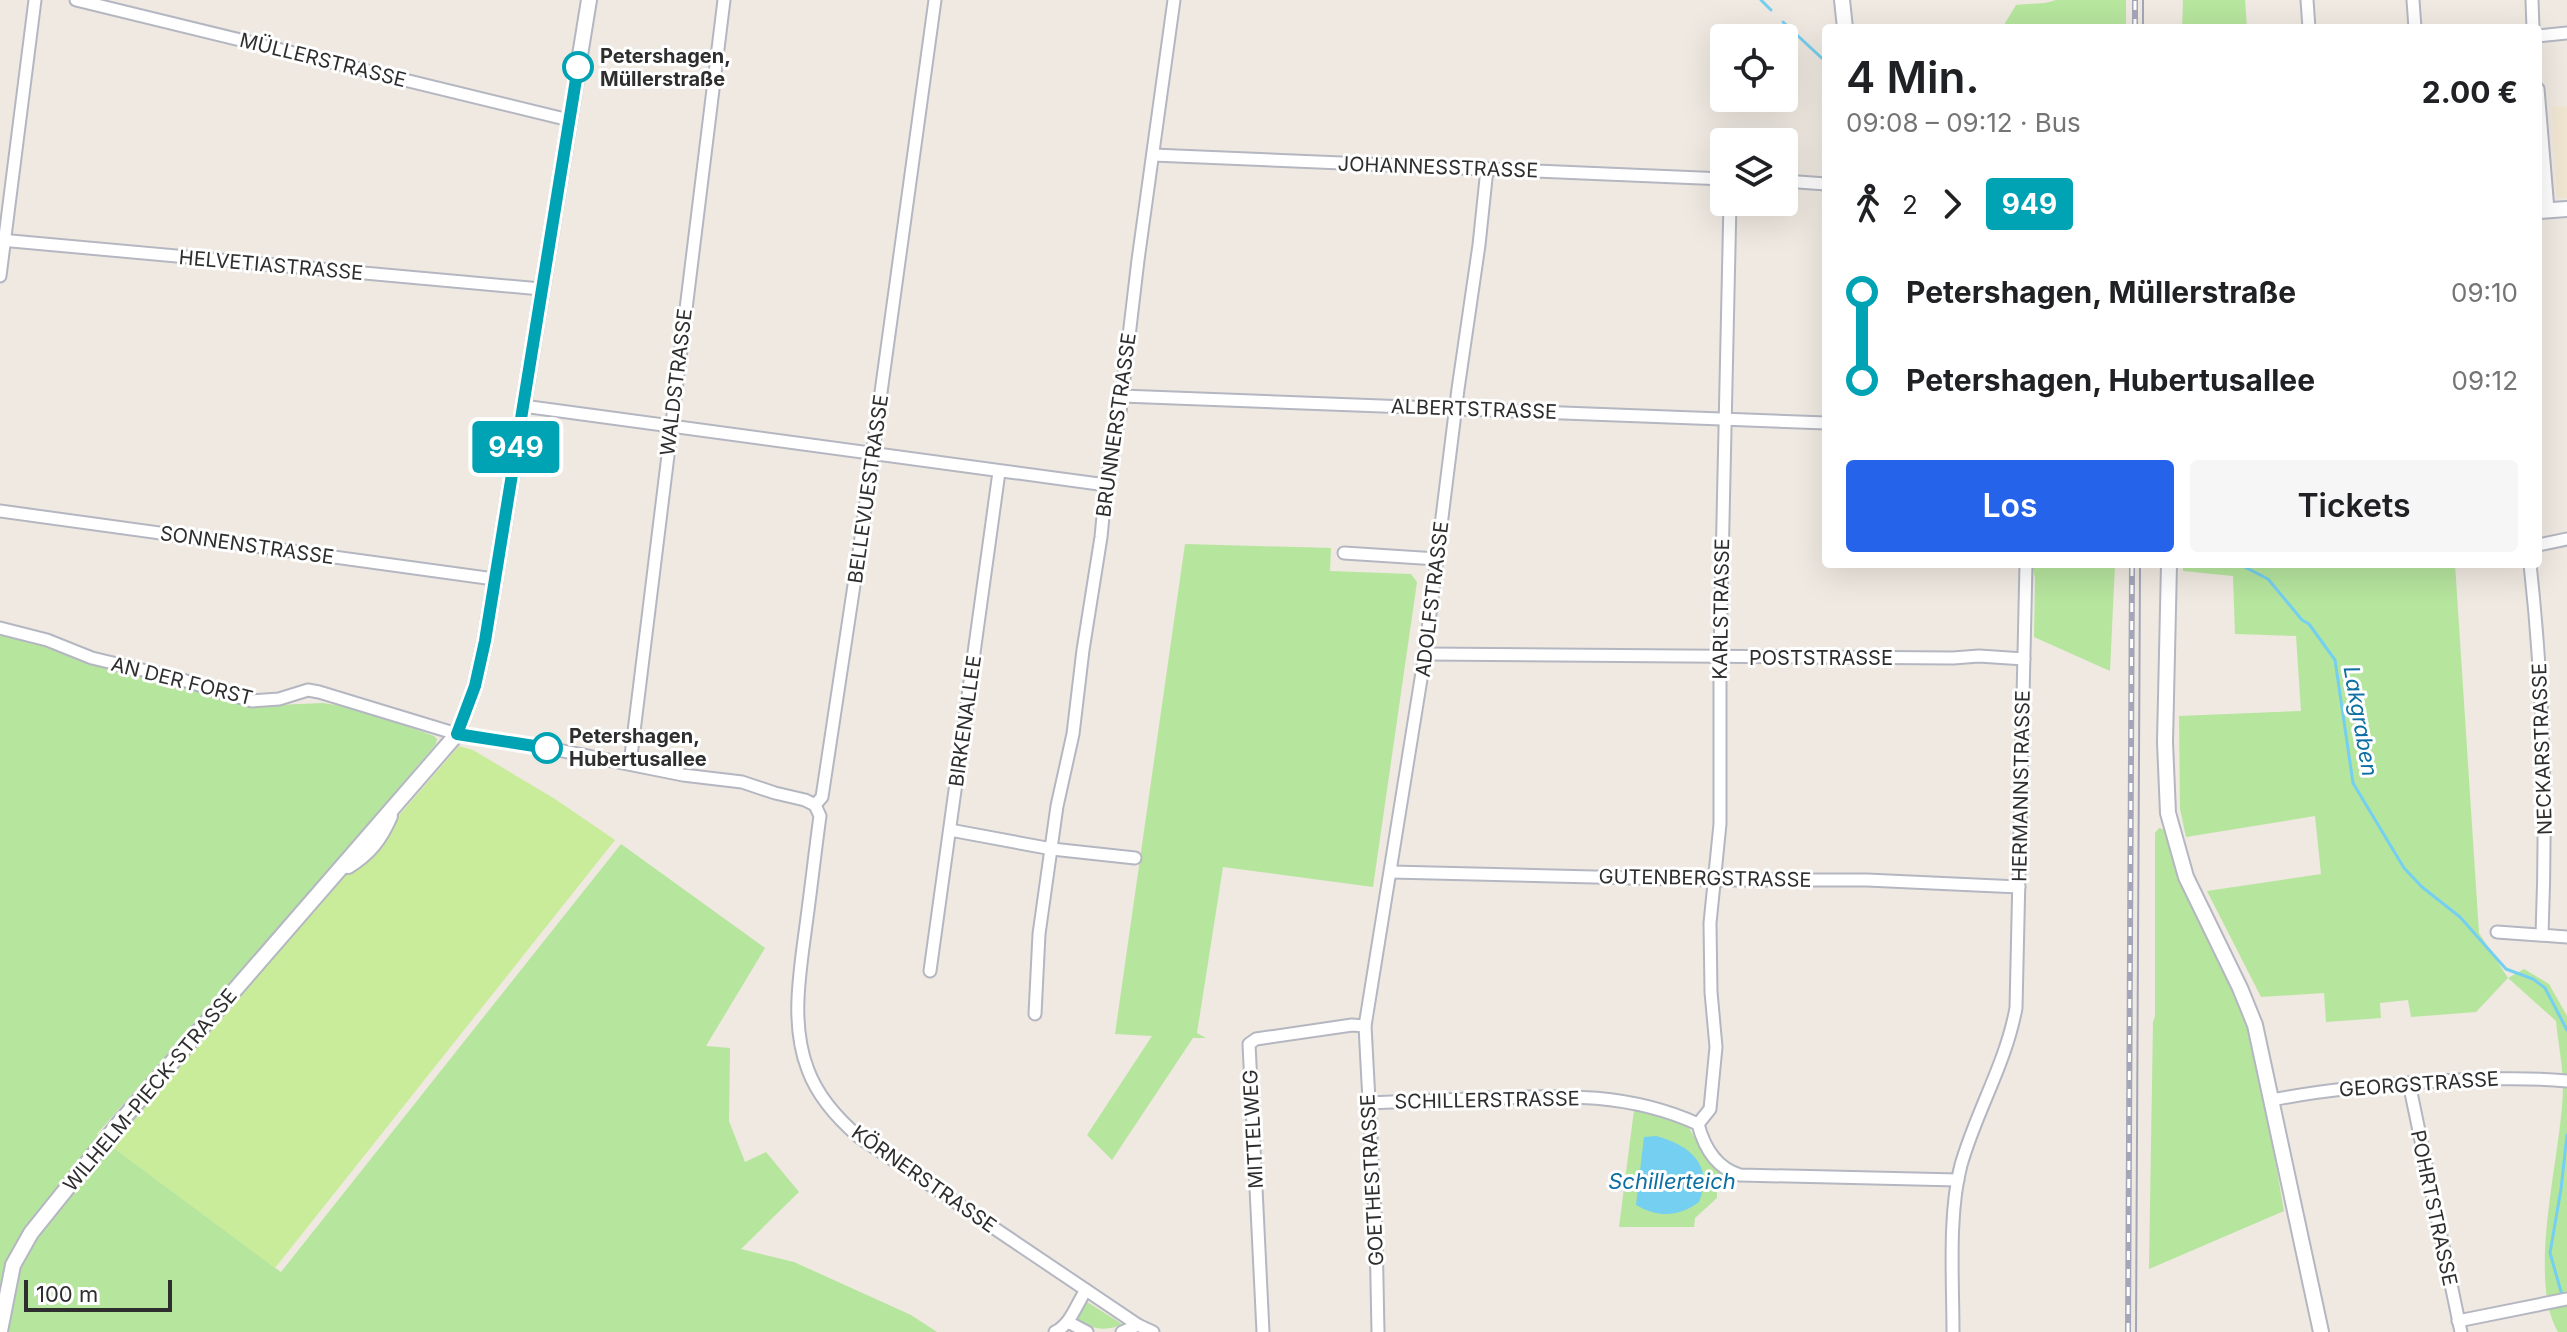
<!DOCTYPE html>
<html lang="de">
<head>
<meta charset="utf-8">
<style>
  :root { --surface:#fff; --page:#f6f6f6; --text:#202124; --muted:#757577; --accent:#2563eb }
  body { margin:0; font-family:Inter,sans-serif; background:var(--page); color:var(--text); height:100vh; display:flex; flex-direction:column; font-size:30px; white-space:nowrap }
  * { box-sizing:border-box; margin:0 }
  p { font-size:26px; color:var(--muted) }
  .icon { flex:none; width:44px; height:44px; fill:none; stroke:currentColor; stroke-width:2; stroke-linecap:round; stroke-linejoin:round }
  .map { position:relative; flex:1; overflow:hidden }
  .details { position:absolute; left:1822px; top:24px; width:720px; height:544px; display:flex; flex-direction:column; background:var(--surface); border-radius:8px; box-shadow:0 8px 32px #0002 }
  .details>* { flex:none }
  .badge { padding:0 16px; border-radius:6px; font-size:28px; line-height:52px }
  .tools { position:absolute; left:1710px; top:24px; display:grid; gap:16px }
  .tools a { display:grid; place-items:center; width:88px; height:88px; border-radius:8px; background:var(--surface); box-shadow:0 8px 32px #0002; font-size:40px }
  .scale { position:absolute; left:24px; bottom:20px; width:148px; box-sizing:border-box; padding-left:8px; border:4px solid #2e2e2e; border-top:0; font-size:22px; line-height:28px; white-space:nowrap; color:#2e2e2e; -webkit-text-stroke:6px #fff; paint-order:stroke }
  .map>.badge { position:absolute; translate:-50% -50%; box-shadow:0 0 0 4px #fff }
  .legs { display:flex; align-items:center; gap:12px; height:88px; padding:0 24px; font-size:26px }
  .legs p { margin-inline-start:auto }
  .summary { display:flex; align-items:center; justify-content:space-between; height:136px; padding:0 24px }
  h1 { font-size:44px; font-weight:600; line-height:60px }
  .cta { display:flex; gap:16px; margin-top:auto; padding:16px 24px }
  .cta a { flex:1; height:92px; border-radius:8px; background:var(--accent); color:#fff; font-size:32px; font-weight:600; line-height:92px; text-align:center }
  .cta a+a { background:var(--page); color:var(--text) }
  ul { padding:0 24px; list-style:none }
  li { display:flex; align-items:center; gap:28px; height:88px; font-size:30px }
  li i { display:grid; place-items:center; width:12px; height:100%; margin:0 10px; background:currentColor }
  li i::after { content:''; width:20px; height:20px; margin:-10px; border:6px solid; border-radius:50%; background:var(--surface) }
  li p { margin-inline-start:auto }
  li:first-child i { background:linear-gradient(#0000 50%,currentColor 0) }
  li:last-child i { background:linear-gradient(currentColor 50%,#0000 0) }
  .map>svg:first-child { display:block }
</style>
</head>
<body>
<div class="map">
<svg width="2567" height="1332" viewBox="0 0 2567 1332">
  <rect width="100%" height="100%" fill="#efe9e1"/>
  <polygon fill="#f0e6d1" points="2567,106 2567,198 2557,198 2552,107"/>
  <g fill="#b6e59e">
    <path d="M 2056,0 L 2126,0 L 2126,28 L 2002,28 L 2016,5 C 2030,3 2043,5 2056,0 Z"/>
    <polygon points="2183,0 2245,0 2247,28 2182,28"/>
    <polygon points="1185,544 1331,548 1330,571 1411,574 1417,582 1373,887 1223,867 1197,1033 1206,1038 1193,1038 1112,1160 1087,1135 1152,1036 1115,1034"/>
    <polygon points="2032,564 2115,564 2110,671 2034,637 2035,578"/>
    <path d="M 2183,564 L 2455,564 L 2479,933 L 2508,978 L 2524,969 L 2549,984 L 2567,1016 L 2567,1332 L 2558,1332 C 2526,1276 2562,1154 2563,1088 C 2563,1066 2558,1043 2556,1021 L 2508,978 L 2476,1012 L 2411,1017 L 2408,1000 L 2380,1003 L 2381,1018 L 2326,1022 L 2324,993 L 2261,997 L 2207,891 L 2321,874 L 2315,816 L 2186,837 L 2180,809 L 2179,716 L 2301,711 L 2296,636 L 2235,634 L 2233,576 L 2183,571 Z"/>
    <polygon points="0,632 226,700 253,706 323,703 360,709 434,736 437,739 436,744 329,870 97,1134 110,1145 281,1272 621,844 765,948 706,1046 730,1048 729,1121 745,1162 766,1152 799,1192 741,1249 794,1262 911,1315 937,1332 0,1332"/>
    <polygon points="2159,828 2166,830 2244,1010 2255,1044 2284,1211 2149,1269 2153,1022 2155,1016 2155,833"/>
    <polygon points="1634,1110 1662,1115 1689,1128 1710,1163 1729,1183 1717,1183 1717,1198 1695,1218 1694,1227 1619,1227"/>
    <path d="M 1084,1300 L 1122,1324 C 1109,1332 1089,1329 1075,1320 Z"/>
  </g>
  <polygon fill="#c9ec9a" points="459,746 473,750 555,799 615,840 275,1268 110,1145 348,873 366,863 388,838 395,820"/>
  <path fill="#75cff0" d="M 1656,1136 C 1690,1145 1714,1165 1699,1202 C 1679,1217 1658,1218 1636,1205 L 1644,1137 Z"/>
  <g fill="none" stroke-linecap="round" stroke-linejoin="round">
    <g stroke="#75cff0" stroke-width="3">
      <polyline points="1761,0 1771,10"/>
      <polyline points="1783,22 1826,62"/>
      <polyline points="2239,564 2268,579 2302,620 2309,624 2335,660 2353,783 2404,868 2422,887 2460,917 2506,969 2533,979 2545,988 2567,1030"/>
      <polyline points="2562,1295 2550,1253 2561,1189 2567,1135"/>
    </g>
    <defs>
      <g id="minor">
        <polyline points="76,0 569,120"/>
        <polyline points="2307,0 2309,28"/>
        <polyline points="2413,0 2415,28"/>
        <polyline points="2532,0 2533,28"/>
        <polyline points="2538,36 2567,33"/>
        <polyline points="2538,89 2548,210"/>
        <polyline points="1153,155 1724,179"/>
        <polyline points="1784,181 1826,184"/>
        <polyline points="0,240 541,289"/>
        <polyline points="0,276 35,0"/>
        <polyline points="1122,396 1826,423"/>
        <polyline points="523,406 1106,485"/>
        <polyline points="0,511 494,579"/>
        <polyline points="2538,545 2567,539"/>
        <polyline points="1344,553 1437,559"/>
        <path d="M 2530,564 C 2544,690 2547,809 2542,935"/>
        <polyline points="0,628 47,640 92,658 176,678 252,701 279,699 308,690 319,692 457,734 558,750 683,775 742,782 775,793 805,800 815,805"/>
        <polyline points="1425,654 1953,658 1979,656 2024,659"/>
        <polyline points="630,764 724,0"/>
        <polyline points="815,805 822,797 859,552 935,0"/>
        <path d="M 815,805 L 820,816 C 815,852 811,889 806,925 C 800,972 790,1024 808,1070 C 818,1097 838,1119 859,1137 L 1138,1325 L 1153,1332"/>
        <polyline points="950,830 1052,849 1135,858"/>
        <polyline points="1391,872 1714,880 1867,880 2019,887"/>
        <polyline points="2497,932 2567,937"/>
        <polyline points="930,971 999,472"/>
        <polyline points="1035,1014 1039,934 1057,806 1073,734 1083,650 1101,537 1106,485 1120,412 1138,260 1174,0"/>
        <polyline points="2409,1083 2461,1332"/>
        <path d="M 2272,1100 C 2327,1089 2382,1085 2438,1081 C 2481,1079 2524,1077 2567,1081"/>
        <path d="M 1368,1103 C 1409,1101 1450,1100 1492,1098 C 1565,1095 1630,1093 1698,1124 C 1704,1147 1716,1168 1740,1175 L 1958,1180"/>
        <polyline points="1698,1124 1710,1109 1716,1047 1711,992 1710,923 1720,824 1720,657 1730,202"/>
        <polyline points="2458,1321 2567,1299"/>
        <polyline points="1068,1322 1087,1332"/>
        <path d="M 1055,1332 C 1071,1324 1076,1305 1086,1290"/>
        <polyline points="1122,1332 1138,1325"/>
        <polyline points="1263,1332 1249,1044 1256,1039 1352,1025 1365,1026"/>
        <polyline points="1378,1332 1376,1232 1365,1026 1425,654 1458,389 1479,245 1487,169"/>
        <path d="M 1953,1332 C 1953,1281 1948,1214 1961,1165 C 1976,1112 2006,1063 2016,1008 L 2026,564"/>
      </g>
      <g id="tertiary">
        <polyline points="1842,0 1845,28"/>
        <polyline points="2538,211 2567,209"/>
        <polyline points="2169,564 2165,742 2168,813 2186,877 2240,988 2255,1025 2321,1332"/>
        <path d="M 348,866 C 369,853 380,839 390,816"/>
        <polyline points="0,1331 13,1265 31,1233 121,1121 457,734 475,686 485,641 589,0"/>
      </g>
    </defs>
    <use href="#minor" stroke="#b4b7c1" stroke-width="15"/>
    <use href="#tertiary" stroke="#b4b7c1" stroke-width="18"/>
    <use href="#minor" stroke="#fff" stroke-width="11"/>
    <use href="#tertiary" stroke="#fff" stroke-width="14"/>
    <g stroke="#a3a6b8" stroke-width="2">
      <polyline points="2143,28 2143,0"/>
      <polyline points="2136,1332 2140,564"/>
    </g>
    <defs>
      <g id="rail">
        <polyline points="2135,28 2135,0"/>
        <polyline points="2128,1332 2132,564"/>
      </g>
    </defs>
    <use href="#rail" stroke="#a3a6b8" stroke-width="6"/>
    <use href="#rail" stroke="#fff" stroke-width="3" stroke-dasharray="9" stroke-linecap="butt"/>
  </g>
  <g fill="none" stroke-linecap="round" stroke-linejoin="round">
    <defs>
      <polyline id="line-1" points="547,748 457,734 475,686 485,641 578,67"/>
    </defs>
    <use href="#line-1" stroke="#fff" stroke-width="18"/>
    <use href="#line-1" stroke="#00a3b4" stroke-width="12"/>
  </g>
  <g fill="#fff" stroke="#00a3b4" stroke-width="4">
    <circle cx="578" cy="67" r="14"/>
    <circle cx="547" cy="748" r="14"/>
  </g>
  <g text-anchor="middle" stroke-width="6" stroke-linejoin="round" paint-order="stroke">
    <g font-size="20" font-weight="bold" fill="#2e2e2e" stroke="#fff" text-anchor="start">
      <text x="600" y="63">Petershagen,<tspan x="600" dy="23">Müllerstraße</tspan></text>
      <text x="569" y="743">Petershagen,<tspan x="569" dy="23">Hubertusallee</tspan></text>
    </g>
    <g font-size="20" fill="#2e2e2e" stroke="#fff">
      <text transform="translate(323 60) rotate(14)" y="7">MÜLLERSTRASSE</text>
      <text transform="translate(1438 167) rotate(2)" y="7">JOHANNESSTRASSE</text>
      <text transform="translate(271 265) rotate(5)" y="7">HELVETIASTRASSE</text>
      <text transform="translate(676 382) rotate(-83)" y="7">WALDSTRASSE</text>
      <text transform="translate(1474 409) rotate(2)" y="7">ALBERTSTRASSE</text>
      <text transform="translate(1116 425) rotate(-82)" y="7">BRUNNERSTRASSE</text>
      <text transform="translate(868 489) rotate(-82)" y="7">BELLEVUESTRASSE</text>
      <text transform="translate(247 545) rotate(8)" y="7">SONNENSTRASSE</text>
      <text transform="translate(1432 599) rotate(-83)" y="7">ADOLFSTRASSE</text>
      <text transform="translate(1721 609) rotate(-89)" y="7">KARLSTRASSE</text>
      <text x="1821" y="665">POSTSTRASSE</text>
      <text transform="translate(182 681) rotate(14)" y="7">AN DER FORST</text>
      <text transform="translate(965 721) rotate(-82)" y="7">BIRKENALLEE</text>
      <text transform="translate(2542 749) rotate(-92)" y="7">NECKARSTRASSE</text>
      <text transform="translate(2021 786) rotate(-89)" y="7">HERMANNSTRASSE</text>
      <text transform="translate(1705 878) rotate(1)" y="7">GUTENBERGSTRASSE</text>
      <text transform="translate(2419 1084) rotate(-4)" y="7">GEORGSTRASSE</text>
      <text transform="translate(150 1090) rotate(-50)" y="7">WILHELM-PIECK-STRASSE</text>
      <text transform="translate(1487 1100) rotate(-1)" y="7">SCHILLERSTRASSE</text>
      <text transform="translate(1253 1129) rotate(-93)" y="7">MITTELWEG</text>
      <text transform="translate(924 1179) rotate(35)" y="7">KÖRNERSTRASSE</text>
      <text transform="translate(1372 1180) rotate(-93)" y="7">GOETHESTRASSE</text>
      <text transform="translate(2434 1208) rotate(78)" y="7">POHRTSTRASSE</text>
    </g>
    <g font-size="22" font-style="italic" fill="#0d6fa3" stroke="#fff">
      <text transform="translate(2361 721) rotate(80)" y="8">Lakgraben</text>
      <text x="1672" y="1189">Schillerteich</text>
    </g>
  </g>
</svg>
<div class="tools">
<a><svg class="icon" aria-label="locate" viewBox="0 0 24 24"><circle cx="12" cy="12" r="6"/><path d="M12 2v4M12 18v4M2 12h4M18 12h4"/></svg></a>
<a><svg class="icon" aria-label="layers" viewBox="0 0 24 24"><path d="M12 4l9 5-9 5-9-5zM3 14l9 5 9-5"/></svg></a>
</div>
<div class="scale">100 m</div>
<b class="badge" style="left:516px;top:447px;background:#00a3b4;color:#fff">949</b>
<section class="details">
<div class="summary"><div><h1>4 Min.</h1><p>09:08 – 09:12 · Bus</p></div><b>2.00 €</b></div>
<div class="legs"><svg class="icon" aria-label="walk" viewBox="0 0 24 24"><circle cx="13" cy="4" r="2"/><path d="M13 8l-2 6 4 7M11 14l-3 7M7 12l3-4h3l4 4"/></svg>2<svg class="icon" aria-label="forward" viewBox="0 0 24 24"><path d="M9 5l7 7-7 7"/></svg><b class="badge" style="background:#00a3b4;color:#fff">949</b></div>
<ul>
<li><i style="color:#00a3b4"></i><b>Petershagen, Müllerstraße</b><p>09:10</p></li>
<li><i style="color:#00a3b4"></i><b>Petershagen, Hubertusallee</b><p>09:12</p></li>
</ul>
<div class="cta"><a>Los</a><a>Tickets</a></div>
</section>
</div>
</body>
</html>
